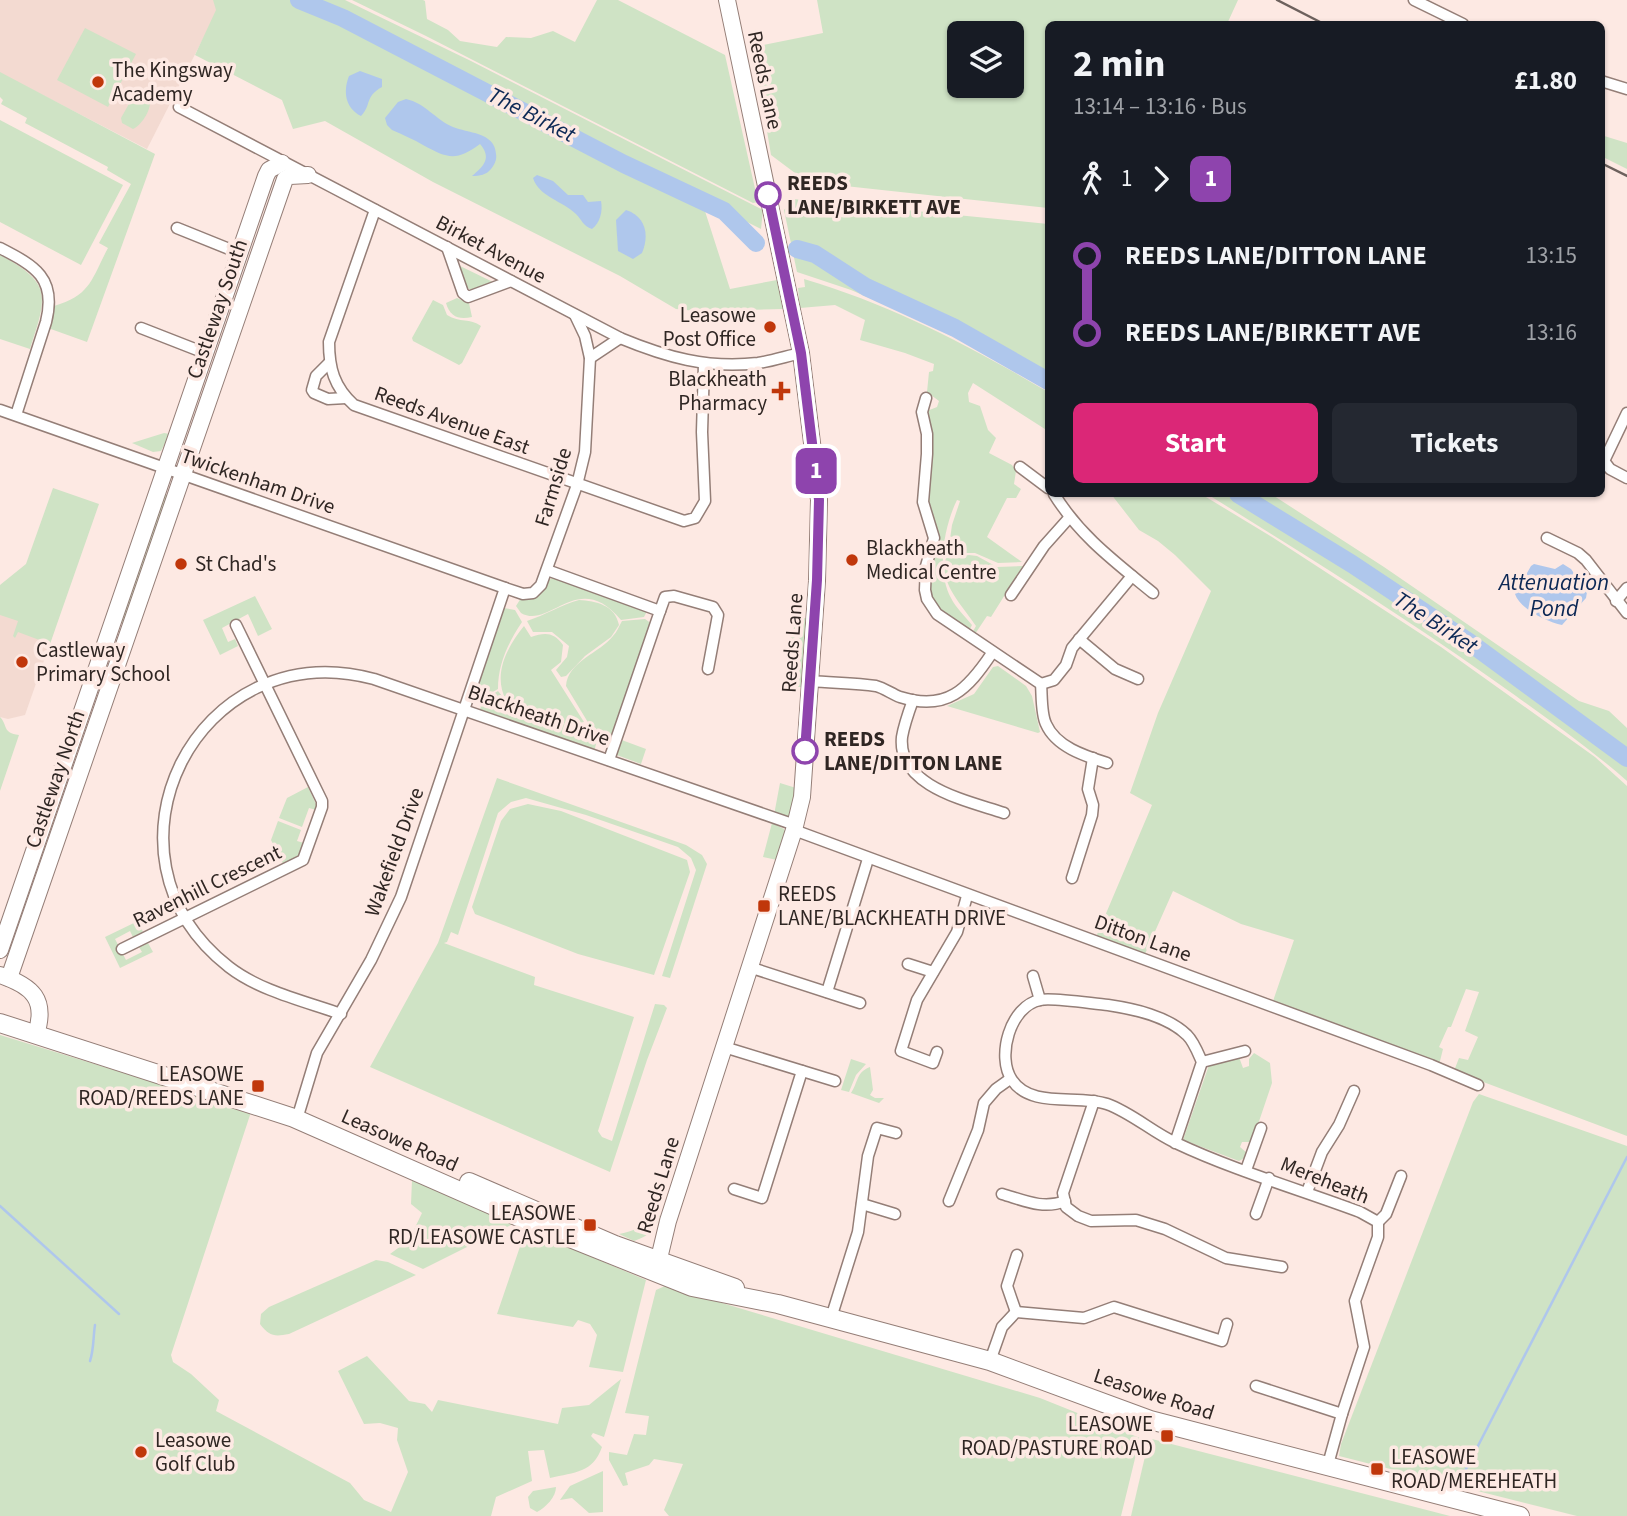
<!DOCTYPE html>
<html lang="en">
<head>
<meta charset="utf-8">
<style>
  :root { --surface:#171b24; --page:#242831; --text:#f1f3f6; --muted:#9ea1a6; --accent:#db2777 }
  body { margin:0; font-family:"Source Sans 3",sans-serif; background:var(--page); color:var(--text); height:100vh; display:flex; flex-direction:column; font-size:26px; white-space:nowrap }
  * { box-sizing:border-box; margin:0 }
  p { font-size:23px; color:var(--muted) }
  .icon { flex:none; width:38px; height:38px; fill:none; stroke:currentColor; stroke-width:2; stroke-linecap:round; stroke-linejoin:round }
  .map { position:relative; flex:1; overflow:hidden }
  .details { position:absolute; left:1045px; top:21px; width:560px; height:476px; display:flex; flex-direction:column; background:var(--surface); border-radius:10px; box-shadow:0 2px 5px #0004 }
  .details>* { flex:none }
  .badge { padding:0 14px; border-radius:10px; font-size:24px; line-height:46px }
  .fabs { position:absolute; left:947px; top:21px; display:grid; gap:14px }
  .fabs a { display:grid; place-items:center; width:77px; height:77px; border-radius:10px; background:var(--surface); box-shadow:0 2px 5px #0004; font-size:35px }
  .map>.badge { position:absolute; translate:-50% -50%; box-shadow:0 0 0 4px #fff }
  .legs { display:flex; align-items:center; gap:10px; height:77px; padding:0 28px; font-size:23px }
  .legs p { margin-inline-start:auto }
  .head { display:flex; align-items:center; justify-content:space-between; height:119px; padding:0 28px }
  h1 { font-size:38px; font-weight:700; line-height:52px }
  .primary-button { display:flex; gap:14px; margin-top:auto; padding:14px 28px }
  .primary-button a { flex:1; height:80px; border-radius:10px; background:var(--accent); color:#fff; font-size:28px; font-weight:700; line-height:80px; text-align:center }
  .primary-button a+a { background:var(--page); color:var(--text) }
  ul { padding:0 28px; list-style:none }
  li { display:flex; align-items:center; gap:24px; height:77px; font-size:26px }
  li i { display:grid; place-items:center; width:10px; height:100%; margin:0 9px; background:currentColor }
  li i::after { content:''; width:18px; height:18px; margin:-9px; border:5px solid; border-radius:50%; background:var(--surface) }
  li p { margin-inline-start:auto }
  li:first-child i { background:linear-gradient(#0000 50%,currentColor 0) }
  li:last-child i { background:linear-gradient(currentColor 50%,#0000 0) }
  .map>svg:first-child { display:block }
</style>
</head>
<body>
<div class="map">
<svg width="1627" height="1516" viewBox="0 0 1627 1516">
  <rect width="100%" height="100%" fill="#fde9e3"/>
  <g fill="#f3dad1">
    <polygon points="0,0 214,0 217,11 147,149 0,73"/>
    <polygon points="0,610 55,629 25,715 8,719 0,717"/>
  </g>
  <g fill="#cfe3c5" fill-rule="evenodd">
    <polygon points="213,0 345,0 471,61 763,210 761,229 707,202 703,205 730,289 777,280 783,309 748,310 736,315 676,309 620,276 433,182 325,121 293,129 282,100 195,55 216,10"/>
    <polygon points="352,0 423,0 425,1 427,19 448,30 460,41 497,47 506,37 531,38 553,31 575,42 597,0 618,0 725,55 758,202 753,203 426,36"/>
    <path d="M 817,0 L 1238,0 L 1227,24 L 1048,24 L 1048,208 L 799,181 L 799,176 L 771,155 L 753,47 L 823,33 ZM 959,33 L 1012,33 L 1012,86 L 959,86 Z"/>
    <polygon points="85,28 136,54 108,107 57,80"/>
    <path d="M 0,72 L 155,154 L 87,342 L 48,328 L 54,306 C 91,295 91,280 108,248 L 99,243 L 131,184 L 107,170 L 108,167 L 25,123 L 27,118 L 1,104 L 3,100 L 0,97 Z"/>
    <path d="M 140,92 L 150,98 C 152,108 143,124 133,129 L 122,123 L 121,118 L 135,93 Z"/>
    <polygon points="0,120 123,185 81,265 0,222"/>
    <polygon points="1601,135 1627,143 1627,169 1601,156"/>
    <polygon points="793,199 1048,224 1048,389 955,335 851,290 797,272 784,210"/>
    <path d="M 0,255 C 53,283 47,297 30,349 L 0,339 Z"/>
    <polygon points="460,266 495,283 474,291 465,287"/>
    <path d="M 804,279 C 894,306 968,345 1048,392 L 1048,431 L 973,383 L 968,393 L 969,402 L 980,406 L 988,430 L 996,438 L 989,453 L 1012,465 L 1016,471 L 1014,484 L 1021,489 L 1016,498 L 1007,498 L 987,537 L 1022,562 L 998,563 L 975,553 L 948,553 L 952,525 L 960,501 L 957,500 C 944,526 936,571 951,598 C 956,608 965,616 972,625 L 969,631 C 947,616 920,599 930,568 C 933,560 938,551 938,542 C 939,529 930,513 928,500 C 925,486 930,472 933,458 L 931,454 L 927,411 L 937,407 L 939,401 L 927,392 L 929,372 L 933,371 L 934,364 L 905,353 L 860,340 L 865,320 L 835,305 L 800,308 L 798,288 L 805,287 Z"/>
    <path d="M 457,298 L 469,303 L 472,317 C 459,320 450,317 446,303 Z"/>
    <path d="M 433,300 L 443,305 L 447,315 C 460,323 470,318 481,326 L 462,363 L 459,365 L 413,341 L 412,338 Z"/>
    <polygon points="164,433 170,434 161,451 153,452 132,443"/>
    <polygon points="53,488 99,504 50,644 18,632 15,638 13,636 18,621 0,615 0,585 26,564"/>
    <polygon points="161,493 170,496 126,623 121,623"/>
    <polygon points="1111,494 1201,494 1272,537 1441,647 1595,757 1627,786 1627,1136 1454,1071 1459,1058 1468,1060 1478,1037 1465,1031 1479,992 1466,989 1451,1027 1448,1027 1439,1047 1443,1049 1439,1065 1362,1038 1273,1001 1294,940 1241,924 1173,891 1145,954 1096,937 1152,805 1130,793 1158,713 1211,591 1175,555 1158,541 1139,530"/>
    <path d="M 1207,494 L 1271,494 L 1384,567 L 1579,701 L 1609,711 L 1627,728 L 1627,781 C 1592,750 1554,724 1516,696 C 1416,624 1312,559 1207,494 Z"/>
    <path d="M 969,555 L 977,556 L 997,567 L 1023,566 L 991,617 L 987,616 L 975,634 L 972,633 L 976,626 C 964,607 938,583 946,558 Z"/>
    <path d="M 552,578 L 566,582 L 647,611 L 644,617 L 621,620 C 578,568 550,630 521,613 L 516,606 L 521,598 L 535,597 L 548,581 Z"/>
    <polygon points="255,596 272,629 258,636 248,614 222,628 228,642 235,639 238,646 220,655 203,620"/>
    <path d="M 579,600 C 596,601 615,605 619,625 L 611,637 L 585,656 L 566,676 L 561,677 L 556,670 L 567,657 L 569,646 L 552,632 L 533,632 L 527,621 C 545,615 561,605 579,600 Z"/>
    <path d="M 504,608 L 515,610 L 522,622 C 508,643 498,664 498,689 L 477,701 L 475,695 Z"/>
    <polygon points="800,618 809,618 805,687 795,687"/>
    <path d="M 645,619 L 652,624 L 613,739 L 608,742 L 603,739 L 598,739 L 566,686 C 568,661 600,653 613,636 C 617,632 619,626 622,621 Z"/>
    <path d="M 796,624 L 791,680 C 783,659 785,644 796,624 Z"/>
    <path d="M 524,626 L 531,637 C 545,632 554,632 563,645 L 561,662 L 551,670 L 584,722 C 557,729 530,713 507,703 C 533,726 559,719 589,728 L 597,740 L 594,752 L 479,710 L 481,707 L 478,703 L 498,691 L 507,702 C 492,676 506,648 524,626 Z"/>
    <polygon points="998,666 1026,686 1032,696 1040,732 1038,733 947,706 974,694 993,667"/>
    <path d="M 0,717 C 8,725 2,733 19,735 L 0,791 Z"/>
    <polygon points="619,739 646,749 641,764 614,754"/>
    <polygon points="497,778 686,845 702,855 707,864 670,978 662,976 696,870 691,858 678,847 586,815 526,798 511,802 498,813 458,935 451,932 447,942 444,943 535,977 534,985 634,1017 598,1131 602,1137 612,1141 655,1004 664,1005 667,1008 647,1060 610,1172 370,1067 438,943"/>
    <polygon points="780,783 796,788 793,813 788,818 774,815"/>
    <polygon points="308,787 316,804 316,810 309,808 302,827 279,818 287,798"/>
    <polygon points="528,804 561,811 687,860 690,872 654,975 578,954 475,914 472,907 501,821 510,809"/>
    <polygon points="278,821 301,830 297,841 304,843 299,855 283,864 271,840"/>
    <polygon points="772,823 784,829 786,833 777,860 763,857"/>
    <polygon points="138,921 143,932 133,937 130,931 115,939 126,960 142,952 139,947 148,943 153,952 120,968 105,937"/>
    <path d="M 0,1035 L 251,1112 L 171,1355 L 173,1362 L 191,1374 L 219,1400 L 216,1411 L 350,1483 L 364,1500 L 391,1512 L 408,1472 L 397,1440 L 398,1428 L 380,1423 L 364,1424 L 338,1371 L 367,1356 L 409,1401 L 425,1404 L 432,1412 L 438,1400 L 558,1424 L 562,1408 L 589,1405 L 621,1379 L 604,1437 L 593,1433 L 591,1436 L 602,1447 C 593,1473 575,1472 550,1478 L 544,1450 L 528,1451 L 532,1481 L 496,1497 L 491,1516 L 0,1516 Z"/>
    <polygon points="1254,1053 1270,1063 1272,1083 1252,1142 1242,1142 1240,1147 1247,1153 1246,1157 1239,1161 1183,1140 1209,1065 1239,1057 1243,1068 1249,1066 1249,1059"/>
    <polygon points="851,1059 866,1064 856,1075 849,1092 841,1090"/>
    <path d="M 870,1067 L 873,1090 L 870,1095 L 875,1098 L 884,1098 L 879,1103 L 851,1093 C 858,1083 856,1072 870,1067 Z"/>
    <polygon points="1479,1094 1627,1146 1627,1516 1577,1516 1339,1456 1341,1444 1473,1102"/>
    <polygon points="412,1180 515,1223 423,1269 390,1254 409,1240 422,1213 411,1204"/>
    <path d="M 654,1213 L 660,1216 C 654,1231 649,1236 634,1241 L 619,1234 C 635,1231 645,1226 654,1213 Z"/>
    <polygon points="526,1229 646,1280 623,1372 589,1367 597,1335 590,1324 578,1320 573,1327 497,1314"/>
    <path d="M 376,1260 L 388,1262 L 416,1275 L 289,1334 C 274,1337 269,1336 260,1324 L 261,1314 L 269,1307 Z"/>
    <polygon points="665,1286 1040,1398 1140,1438 1121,1516 669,1516 664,1510 683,1464 654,1459 649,1465 625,1473 628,1485 623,1486 609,1460 609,1452 627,1455 634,1434 646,1435 649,1416 625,1413 656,1290"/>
    <polygon points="1152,1439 1450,1516 1131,1516 1147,1448"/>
    <polygon points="603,1471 603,1512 589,1513 572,1498 560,1500 570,1486"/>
    <path d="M 556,1487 C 556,1497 546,1507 537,1512 L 530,1508 L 528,1497 L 533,1491 Z"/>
  </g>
  <g fill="#afc7ec">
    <path d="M 360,71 L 382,79 L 382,87 C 364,97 372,105 361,116 C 345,108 343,91 349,76 Z"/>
    <path d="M 406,99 C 425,103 436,120 453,127 C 467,133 495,132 496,154 C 497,159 495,164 491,169 C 486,175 480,176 472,176 C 484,166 492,158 480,144 C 456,162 447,158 423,145 C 413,139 403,135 392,130 L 387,125 L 385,118 L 398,102 Z"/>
    <path d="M 537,175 L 553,181 L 568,195 L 583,195 L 588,202 L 601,201 C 603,211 600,223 592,229 C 583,226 582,220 576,214 C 563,201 539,197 533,178 Z"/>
    <path d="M 626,210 C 645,216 650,234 642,253 L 633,259 L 618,251 L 616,220 Z"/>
    <path d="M 1534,564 L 1555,569 L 1563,564 L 1571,569 L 1587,592 L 1586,598 L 1562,625 C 1547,622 1520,609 1515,594 L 1531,566 Z"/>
  </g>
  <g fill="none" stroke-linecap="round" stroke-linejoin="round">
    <g stroke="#afc7ec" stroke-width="2.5">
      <polyline points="1408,601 1409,615"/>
      <polyline points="0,1206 119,1314"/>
      <path d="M 90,1361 C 94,1349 93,1338 95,1325"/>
      <polyline points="1464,1473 1627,1157"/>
    </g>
    <g stroke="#afc7ec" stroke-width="18">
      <polyline points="299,0 343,18 624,164 724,211 756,243"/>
      <polyline points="797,249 815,254 866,287 955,328 1048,381"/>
      <polyline points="1238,494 1352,564 1469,642 1627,758"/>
    </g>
    <defs>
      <g id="street">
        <polyline points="1414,0 1463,24"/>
        <polyline points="1601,81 1627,89"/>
        <path d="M 179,107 L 620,338 C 666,357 707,369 758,363 C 772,361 787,356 801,353"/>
        <path d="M 375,210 L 329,342 C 329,368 334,387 354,405 L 684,521 L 695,518 L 705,501 L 702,432 L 704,364"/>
        <polyline points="177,228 239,253"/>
        <polyline points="447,247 463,293 468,297 511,281"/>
        <path d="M 0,248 C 35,266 57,278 46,322 L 16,415"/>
        <polyline points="141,328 205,353"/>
        <polyline points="590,358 620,338"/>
        <polyline points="329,363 316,376 312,390 314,393 328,399 346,398"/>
        <path d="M 926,398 L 922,412 L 927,434 L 927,454 L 923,502 L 934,538 L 926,566 L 925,590 L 927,599 L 937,614 L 1041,684 C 1042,696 1041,714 1046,724 C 1056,747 1085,756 1107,763"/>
        <polyline points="0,410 505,588 523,594 533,593 541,585 577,485 585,452 590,358 585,336 575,315"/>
        <polyline points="1627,413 1604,461 1610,469 1627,478"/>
        <polyline points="1020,467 1048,488"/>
        <path d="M 1054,494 C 1080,536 1114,561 1153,593"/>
        <polyline points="1547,538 1578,553 1586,560 1627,613"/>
        <polyline points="547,570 660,611 609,760"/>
        <polyline points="1011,595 1044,546 1069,518"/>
        <polyline points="1616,601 1627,588"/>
        <polyline points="660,611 665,597 674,596 713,607 718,615 708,669"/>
        <polyline points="1079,639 1115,669 1138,679"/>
        <path d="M 811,681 C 832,683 855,683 876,686 C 884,688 892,694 900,697 C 947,712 968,689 992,653"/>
        <polyline points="1041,684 1054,680 1066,665 1072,648 1132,576"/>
        <path d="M 913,700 C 909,711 904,725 902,737 C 897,787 969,801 1004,813"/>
        <polyline points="794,830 1431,1065 1478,1085"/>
        <polyline points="1072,878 1092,815 1093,805 1088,789 1093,758"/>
        <polyline points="122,949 303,860 322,807 322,801 236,625"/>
        <polyline points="908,964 933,972"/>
        <polyline points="749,967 860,1003"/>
        <polyline points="1033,976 1040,1000"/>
        <polyline points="827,992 868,859"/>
        <path d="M 341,1014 C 304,1001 260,991 229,967 C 85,855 197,631 374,679 L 795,825"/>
        <polyline points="724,1047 835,1081"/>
        <polyline points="937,1052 933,1063 901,1051 917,1000 957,932 967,896"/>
        <polyline points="1202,1062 1245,1051"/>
        <polyline points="1094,1101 1063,1193 1066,1207 1078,1216 1091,1221 1136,1220 1165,1229 1226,1258 1282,1267"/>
        <polyline points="297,1119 317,1053 371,960 401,897 505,588"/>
        <path d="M 1175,1143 L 1202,1062 C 1198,1053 1194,1042 1187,1035 C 1167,1016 1135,1009 1108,1005 C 1094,1004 1052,997 1040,1000 C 1010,1006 996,1057 1012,1080 C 1031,1109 1078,1094 1107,1104 C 1132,1113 1152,1132 1176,1143 C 1233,1170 1301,1190 1360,1212 L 1378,1222 L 1378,1237 L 1355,1301 L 1364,1347 L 1342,1414 L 1327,1468"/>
        <polyline points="1246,1170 1261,1128"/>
        <polyline points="734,1189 762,1198 802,1071"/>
        <polyline points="1307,1192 1322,1152 1339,1125 1354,1091"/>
        <path d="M 1002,1194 C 1023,1200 1043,1210 1065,1201"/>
        <polyline points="949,1201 978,1130 984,1103 996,1089 1010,1079"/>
        <polyline points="862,1204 895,1214"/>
        <polyline points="1256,1214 1269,1178"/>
        <polyline points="1378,1222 1386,1214 1401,1176"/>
        <polyline points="1016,1312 1007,1286 1017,1255"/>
        <polyline points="831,1318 858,1232 868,1156 877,1128 896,1133"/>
        <polyline points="990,1361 1002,1327 1016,1312 1084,1318 1114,1307 1222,1341 1227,1324"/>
        <polyline points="1256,1386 1342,1414"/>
      </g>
      <g id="secondary">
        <polyline points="0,950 266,176 269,170 282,163"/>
        <path d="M 0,975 C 33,986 47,1000 36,1034"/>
        <polyline points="9,978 285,179 290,176 308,175"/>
        <polyline points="656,1271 668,1221 794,830 802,797 817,581 819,500 801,353 727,0"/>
      </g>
      <g id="primary">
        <polyline points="0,1023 294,1118 530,1222 692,1287 778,1304 990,1361 1150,1420 1520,1516"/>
        <polyline points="469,1182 615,1245 735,1288"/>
      </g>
    </defs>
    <use href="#street" stroke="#947e77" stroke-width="13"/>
    <use href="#secondary" stroke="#947e77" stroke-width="18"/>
    <use href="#primary" stroke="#947e77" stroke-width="20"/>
    <use href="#street" stroke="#fff" stroke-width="10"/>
    <use href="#secondary" stroke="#fff" stroke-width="16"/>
    <use href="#primary" stroke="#fff" stroke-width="18"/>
    <g stroke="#6d615d" stroke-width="2.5">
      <polyline points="1277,0 1324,24"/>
      <polyline points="1601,163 1627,176"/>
    </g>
  </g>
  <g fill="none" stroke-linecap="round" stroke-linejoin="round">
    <defs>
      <polyline id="line-1" points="768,195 801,353 819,500 817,580 805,751"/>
    </defs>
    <use href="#line-1" stroke="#fff" stroke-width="16"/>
    <use href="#line-1" stroke="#8e44ad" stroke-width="10"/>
  </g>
  <g fill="#c0370b" stroke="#fde9e3" stroke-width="2.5">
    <circle cx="98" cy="82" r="7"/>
    <circle cx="770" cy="327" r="7"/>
    <path d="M777.5 380.5h7v7h7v7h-7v7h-7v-7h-7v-7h7z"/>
    <circle cx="852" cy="560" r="7"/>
    <circle cx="181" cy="564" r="7"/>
    <circle cx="22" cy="662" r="7"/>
    <rect x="757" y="899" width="14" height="14" rx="3.5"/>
    <rect x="251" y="1079" width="14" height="14" rx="3.5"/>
    <rect x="583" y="1218" width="14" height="14" rx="3.5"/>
    <rect x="1160" y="1429" width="14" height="14" rx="3.5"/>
    <circle cx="141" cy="1452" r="7"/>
    <rect x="1370" y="1462" width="14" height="14" rx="3.5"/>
  </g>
  <g fill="#fff" stroke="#8e44ad" stroke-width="3.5">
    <circle cx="768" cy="195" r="12"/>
    <circle cx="805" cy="751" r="12"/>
  </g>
  <g text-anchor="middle" stroke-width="7" stroke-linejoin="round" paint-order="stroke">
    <g font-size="21" fill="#2f2623" stroke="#fde9e3" text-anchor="start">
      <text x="112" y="77">The Kingsway<tspan x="112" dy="24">Academy</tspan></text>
      <text x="756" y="322" text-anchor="end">Leasowe<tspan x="756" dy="24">Post Office</tspan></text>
      <text x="767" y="386" text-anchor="end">Blackheath<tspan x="767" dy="24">Pharmacy</tspan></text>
      <text x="866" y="555">Blackheath<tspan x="866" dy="24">Medical Centre</tspan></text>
      <text x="195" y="571">St Chad's</text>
      <text x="36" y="657">Castleway<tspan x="36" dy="24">Primary School</tspan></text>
      <text x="778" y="901">REEDS<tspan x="778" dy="24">LANE/BLACKHEATH DRIVE</tspan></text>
      <text x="244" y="1081" text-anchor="end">LEASOWE<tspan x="244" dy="24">ROAD/REEDS LANE</tspan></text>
      <text x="576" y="1220" text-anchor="end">LEASOWE<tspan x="576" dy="24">RD/LEASOWE CASTLE</tspan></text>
      <text x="1153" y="1431" text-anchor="end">LEASOWE<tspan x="1153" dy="24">ROAD/PASTURE ROAD</tspan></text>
      <text x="155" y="1447">Leasowe<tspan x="155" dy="24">Golf Club</tspan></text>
      <text x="1391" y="1464">LEASOWE<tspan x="1391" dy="24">ROAD/MEREHEATH</tspan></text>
    </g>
    <g font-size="21" fill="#2f2623" stroke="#fde9e3">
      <text transform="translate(765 80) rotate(78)" y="7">Reeds Lane</text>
      <text transform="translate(491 249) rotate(28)" y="7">Birket Avenue</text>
      <text transform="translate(217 309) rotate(-71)" y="7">Castleway South</text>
      <text transform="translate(452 420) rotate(20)" y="7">Reeds Avenue East</text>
      <text transform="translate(258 481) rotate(19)" y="7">Twickenham Drive</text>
      <text transform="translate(553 487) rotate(-73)" y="7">Farmside</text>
      <text transform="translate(792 643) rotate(-86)" y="7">Reeds Lane</text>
      <text transform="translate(539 715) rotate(19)" y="7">Blackheath Drive</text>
      <text transform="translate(55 779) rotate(-71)" y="7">Castleway North</text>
      <text transform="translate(394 852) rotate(-70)" y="7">Wakefield Drive</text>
      <text transform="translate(207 886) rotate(-26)" y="7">Ravenhill Crescent</text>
      <text transform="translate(1143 938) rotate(20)" y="7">Ditton Lane</text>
      <text transform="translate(400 1140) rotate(24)" y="7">Leasowe Road</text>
      <text transform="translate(1325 1180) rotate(22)" y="7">Mereheath</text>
      <text transform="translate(658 1185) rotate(-73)" y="7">Reeds Lane</text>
      <text transform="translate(1154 1394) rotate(18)" y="7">Leasowe Road</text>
    </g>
    <g font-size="21" font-weight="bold" fill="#2f2623" stroke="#fde9e3" text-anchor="start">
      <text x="787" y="190">REEDS<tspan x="787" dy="24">LANE/BIRKETT AVE</tspan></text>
      <text x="824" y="746">REEDS<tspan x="824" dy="24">LANE/DITTON LANE</tspan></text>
    </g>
    <g font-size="23" font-style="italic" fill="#0c2855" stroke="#fde9e3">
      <text transform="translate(532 114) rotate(27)" y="8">The Birket</text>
      <text x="1554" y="590">Attenuation<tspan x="1554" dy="26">Pond</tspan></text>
      <text transform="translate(1436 622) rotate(33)" y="8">The Birket</text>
    </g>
  </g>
</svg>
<div class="fabs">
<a><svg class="icon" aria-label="layers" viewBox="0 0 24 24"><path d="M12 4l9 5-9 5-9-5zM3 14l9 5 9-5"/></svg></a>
</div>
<b class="badge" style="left:816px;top:471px;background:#8e44ad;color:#fff">1</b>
<section class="details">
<div class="head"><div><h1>2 min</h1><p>13:14 – 13:16 · Bus</p></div><b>£1.80</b></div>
<div class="legs"><svg class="icon" aria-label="walk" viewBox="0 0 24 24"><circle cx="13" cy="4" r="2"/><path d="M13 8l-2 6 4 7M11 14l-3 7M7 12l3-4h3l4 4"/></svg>1<svg class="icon" aria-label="forward" viewBox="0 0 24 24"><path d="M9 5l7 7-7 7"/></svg><b class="badge" style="background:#8e44ad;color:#fff">1</b></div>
<ul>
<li><i style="color:#8e44ad"></i><b>REEDS LANE/DITTON LANE</b><p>13:15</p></li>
<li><i style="color:#8e44ad"></i><b>REEDS LANE/BIRKETT AVE</b><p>13:16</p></li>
</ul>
<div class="primary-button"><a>Start</a><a>Tickets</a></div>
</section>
</div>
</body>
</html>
